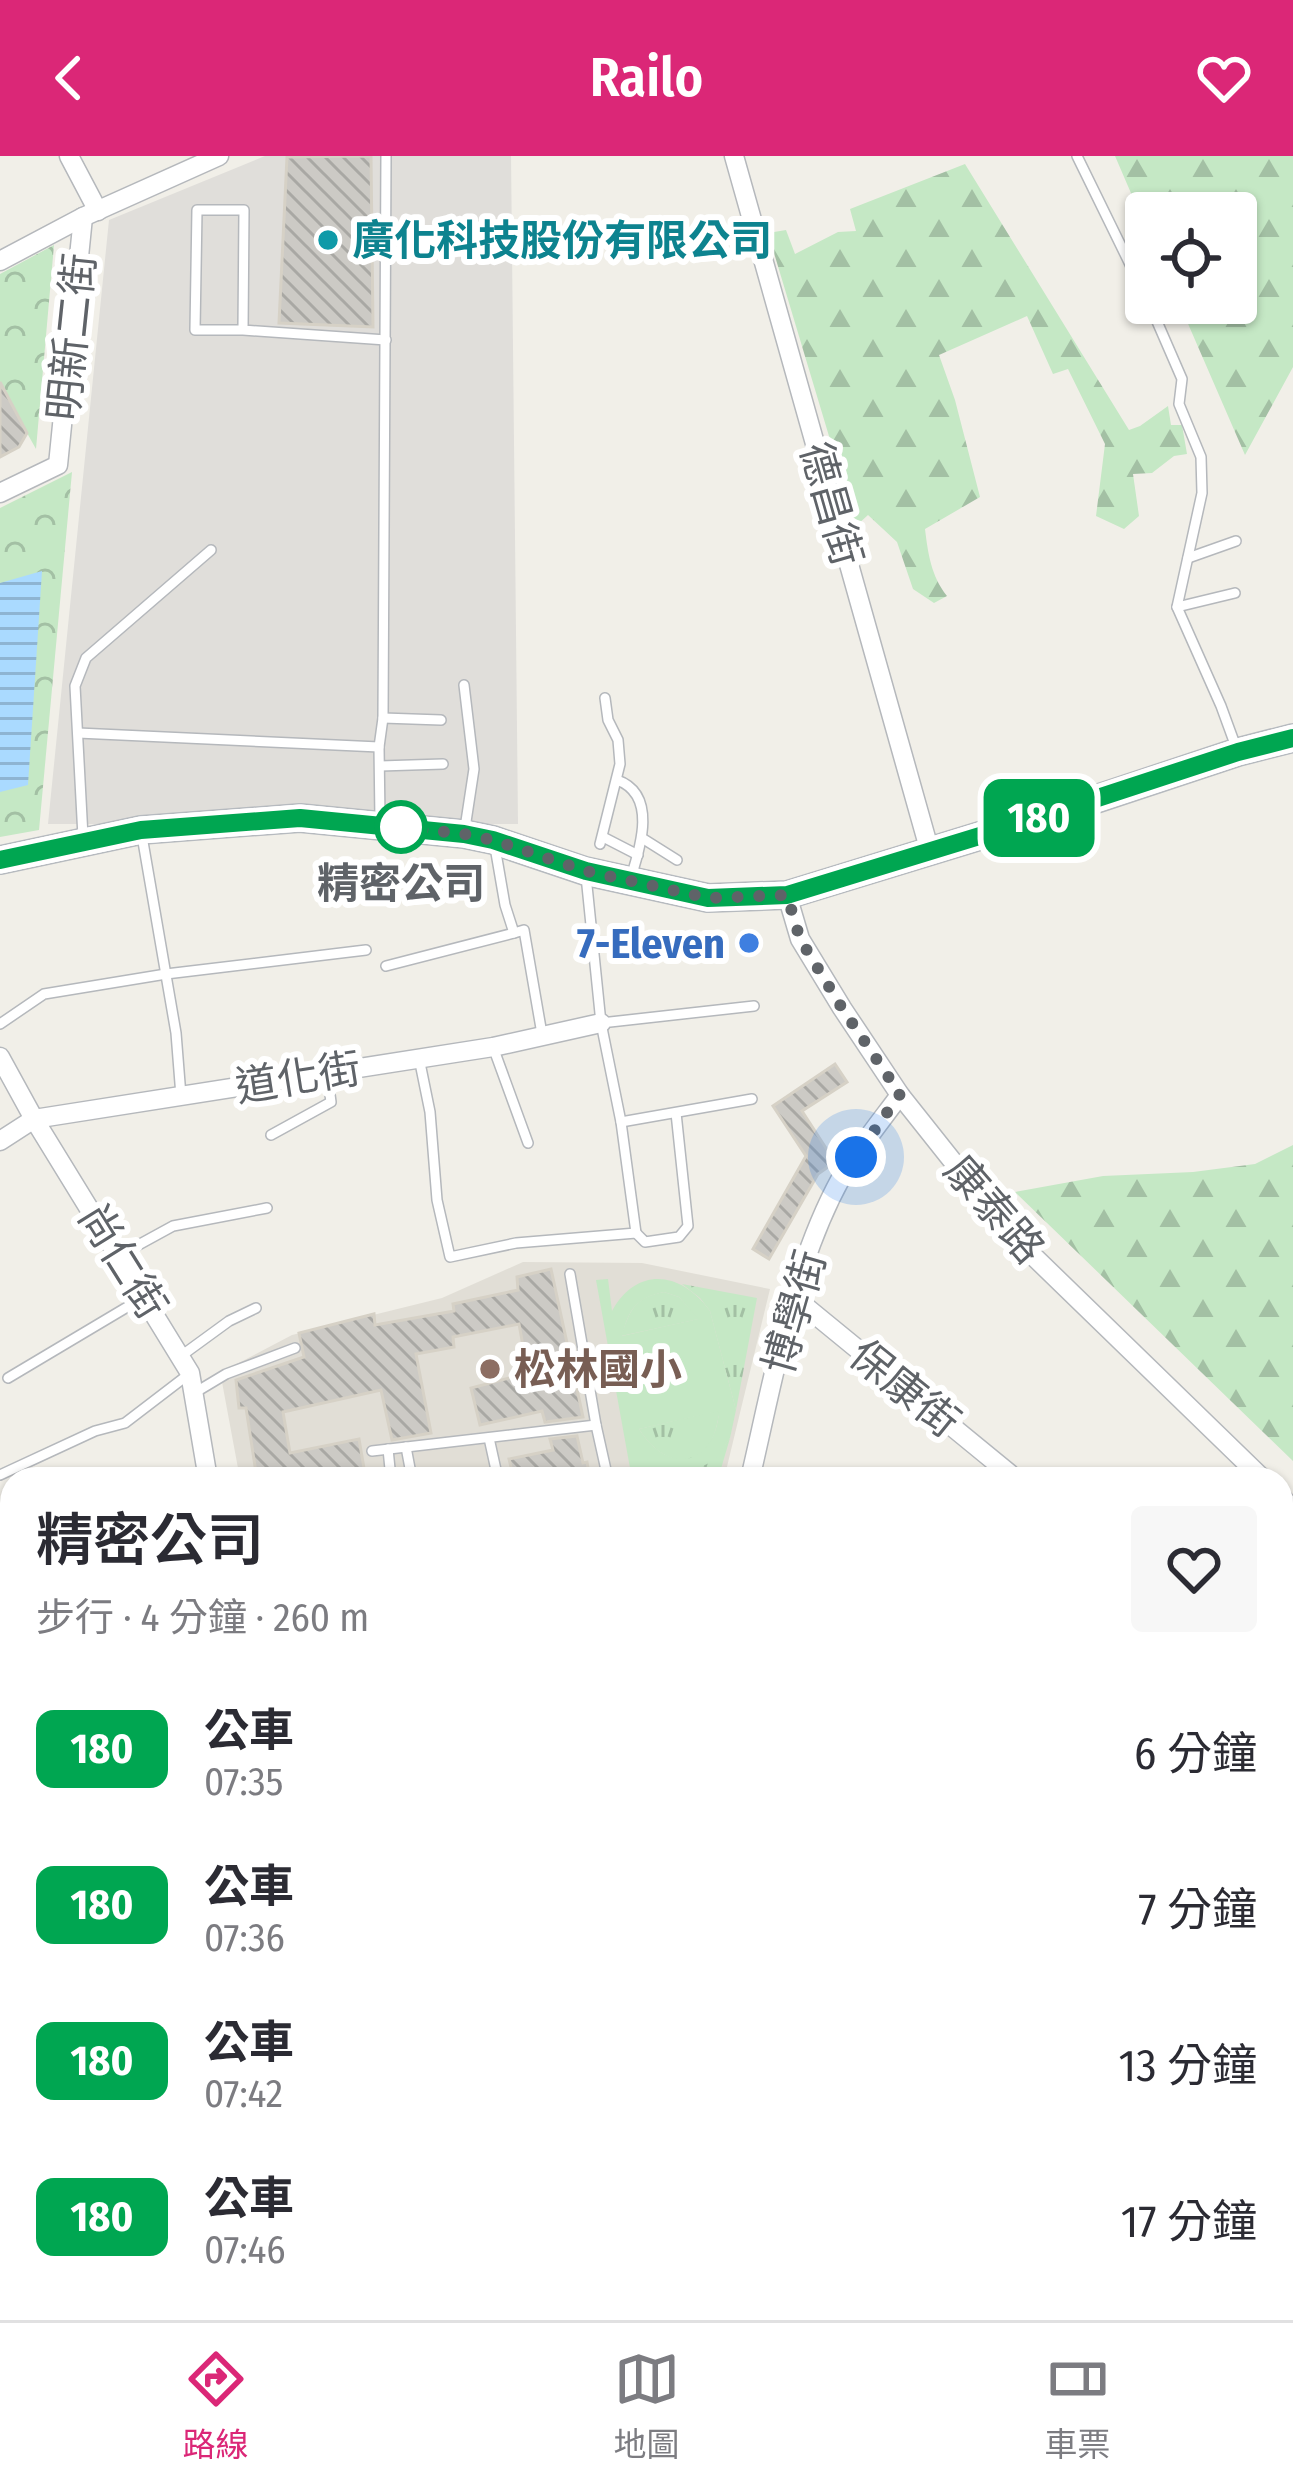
<!DOCTYPE html>
<html lang="zh-TW">
<head>
<meta charset="utf-8">
<style>
  :root { --surface:#fff; --page:#f7f7f7; --text:#2b2b33; --muted:#7c7c81; --line:#e1e1e2; --accent:#db2777 }
  body { margin:0; font-family:"Fira Sans Condensed","Noto Sans TC",sans-serif; background:var(--page); color:var(--text); height:100vh; display:flex; flex-direction:column; font-size:45px; white-space:nowrap }
  * { box-sizing:border-box; margin:0 }
  p { font-size:39px; color:var(--muted) }
  .icon { flex:none; width:66px; height:66px; fill:none; stroke:currentColor; stroke-width:2; stroke-linecap:round; stroke-linejoin:round }
  .map { position:relative; flex:1; overflow:hidden }
  .details { position:absolute; left:0px; top:1311px; width:1293px; height:855px; display:flex; flex-direction:column; background:var(--surface); border-radius:36px 36px 0 0; box-shadow:0 3px 9px #0004 }
  .details>* { flex:none }
  .badge { padding:0 24px; border-radius:18px; font-size:42px; line-height:78px }
  .buttons { position:absolute; left:1125px; top:36px; display:grid; gap:24px }
  .buttons a { display:grid; place-items:center; width:132px; height:132px; border-radius:12px; background:var(--surface); box-shadow:0 3px 9px #0004; font-size:60px }
  .you { position:absolute; width:60px; height:60px; margin:-30px; border:9px solid #fff; border-radius:50%; background:#1a73e8; box-shadow:0 0 0 18px #1a73e833 }
  .map>.badge { position:absolute; translate:-50% -50%; box-shadow:0 0 0 6px #fff }
  .round { display:grid; place-items:center; flex:none; width:126px; height:126px; border-radius:12px; background:var(--page) }
  .summary { display:flex; align-items:center; justify-content:space-between; height:204px; padding:0 36px }
  h1 { font-size:57px; font-weight:600; line-height:90px }
  ul { padding:0; list-style:none }
  li { display:flex; align-items:center; gap:36px; height:156px; padding:0 36px }
  li div { flex:1 }
  li b { display:block; font-size:45px }
  li em { font-style:normal }
  li .badge { min-width:132px; font-weight:700; text-align:center }
  header { display:flex; justify-content:space-between; align-items:center; height:156px; padding:0 36px; background:var(--accent); color:#fff; font-size:54px; font-weight:600 }
  .tab-bar { display:flex; justify-content:space-around; align-items:center; height:168px; border-top:3px solid var(--line); background:var(--surface); font-size:33px; color:var(--muted) }
  .tab-bar a { display:grid; justify-items:center; gap:6px }
  .tab-bar .active { color:var(--accent) }
  .map>svg:first-child { display:block }
</style>
</head>
<body>
<header><svg class="icon" aria-label="back" viewBox="0 0 24 24"><path d="M15 5l-7 7 7 7"/></svg>Railo<svg class="icon" aria-label="heart" viewBox="0 0 24 24"><path d="M12 20l-8-8c-3-5 5-10 8-4 3-6 11-1 8 4z"/></svg></header>
<div class="map">
<svg width="1293" height="2164" viewBox="0 0 1293 2164">
  <defs>
    <pattern id="grass-tufts" width="24" height="20" patternUnits="userSpaceOnUse" patternTransform="scale(3)"><rect width="24" height="20" fill="#c5e8c5"/><path d="M3 7l-1-3M5 7V3M7 7l1-3M15 17l-1-3M17 17v-4M19 17l1-3" fill="none" stroke="#a3c0a4"/></pattern>
    <pattern id="forest-firs" width="22" height="20" patternUnits="userSpaceOnUse" patternTransform="scale(3)"><rect width="22" height="20" fill="#c5e8c5"/><path d="M5 1l3.5 6h-7zM16 11l3.5 6h-7z" fill="#a3c0a4"/></pattern>
    <pattern id="park-crowns" width="20" height="18" patternUnits="userSpaceOnUse" patternTransform="scale(3)"><rect width="20" height="18" fill="#c5e8c5"/><path d="M2 6a3 3 0 1 1 6 0M12 15a3 3 0 1 1 6 0" fill="none" stroke="#a3c0a4"/></pattern>
    <pattern id="water-rules" width="6" height="5" patternUnits="userSpaceOnUse" patternTransform="scale(3)"><rect width="6" height="5" fill="#aadaff"/><path d="M0 2.5h6" fill="none" stroke="#8eb4d2"/></pattern>
    <pattern id="building-back-hatch" width="6" height="6" patternUnits="userSpaceOnUse" patternTransform="scale(3)"><rect width="6" height="6" fill="#cccac5"/><path d="M-1 5l2 2M0 0l6 6M5-1l2 2" fill="none" stroke="#a9a8a4"/></pattern>
  </defs>
  <rect width="100%" height="100%" fill="#f1efe8"/>
  <polygon fill="#e0deda" points="265,0 511,0 518,668 48,668 109,64"/>
  <polygon fill="#e1ded6" points="523,1106 642,1107 770,1133 724,1323 240,1323 222,1226 231,1211 292,1179 442,1142"/>
  <g fill="url(#grass-tufts)">
    <polygon points="682,1128 757,1142 736,1254 710,1155 700,1142"/>
    <path d="M 664,1136 L 679,1141 L 699,1163 L 621,1180 C 631,1153 634,1142 664,1136 Z"/>
    <path d="M 720,1254 C 717,1267 715,1283 706,1293 C 681,1318 653,1295 639,1273 Z"/>
    <path d="M 730,1282 L 718,1323 L 646,1323 L 642,1298 C 675,1330 706,1317 730,1282 Z"/>
  </g>
  <g fill="url(#forest-firs)">
    <polygon points="1115,0 1293,0 1293,211 1245,299 1179,147 1236,147 1236,57 1146,57 1146,72"/>
    <path d="M 965,8 L 1129,274 L 1140,270 L 1168,250 L 1171,269 L 1182,269 L 1187,298 L 1174,300 L 1152,317 L 1133,318 L 1139,360 L 1124,373 L 1096,360 L 1105,288 L 1068,213 L 1053,218 L 1027,160 L 939,199 L 955,244 L 980,341 L 925,373 C 928,397 931,420 947,440 L 934,447 L 913,433 L 897,386 L 868,359 L 856,370 L 768,77 L 786,74 L 795,98 L 838,76 L 856,75 L 850,53 Z"/>
    <polygon points="1293,989 1293,1305 1015,1036 1103,1020 1193,1016 1255,1008"/>
  </g>
  <g fill="url(#park-crowns)">
    <polygon points="54,89 36,293 0,229 0,118"/>
    <polygon points="72,316 39,674 0,681 0,352"/>
    <polygon points="955,2154 1069,2154 1052,2164 949,2164"/>
  </g>
  <path fill="#c5e8c5" fill-rule="evenodd" d="M 608,1123 L 612,1155 C 637,1110 681,1115 710,1155 L 736,1254 L 730,1282 L 715,1304 L 695,1314 L 671,1318 L 653,1309 L 643,1300 L 646,1323 L 632,1323 L 596,1124 ZM 664,1136 L 679,1141 L 698,1163 L 622,1180 C 629,1153 636,1142 664,1136 ZM 719,1255 C 715,1309 670,1321 639,1273 Z"/>
  <polygon fill="url(#water-rules)" points="42,415 28,629 0,636 0,427"/>
  <g fill="url(#building-back-hatch)" stroke="#d6d1c6" stroke-width="3">
    <polygon points="371,0 373,171 279,167 287,1"/>
    <polygon points="0,226 27,277 19,291 0,301"/>
    <polygon points="835,908 847,926 802,955 835,1006 818,1018 769,1103 753,1093 806,1000 773,950"/>
    <polygon points="551,1113 583,1261 545,1266 542,1255 480,1269 471,1232 528,1217 519,1168 453,1181 454,1191 416,1198 431,1277 392,1284 381,1234 283,1256 290,1297 359,1283 365,1318 335,1323 257,1323 246,1252 239,1252 236,1224 304,1201 299,1177 374,1158 375,1169 454,1155 453,1148 518,1134 517,1121"/>
    <polygon points="577,1280 583,1307 587,1306 590,1323 514,1323 509,1303 553,1294 550,1283"/>
  </g>
  <g fill="none" stroke-linecap="round" stroke-linejoin="round">
    <defs>
      <g id="lane">
        <polyline points="1077,0 1146,141"/>
        <polyline points="1149,147 1182,223 1179,248 1201,301 1202,337 1177,451 1221,550 1236,591"/>
        <polyline points="243,174 244,54 197,54 195,174 243,174 386,184"/>
        <polyline points="1188,402 1236,385"/>
        <polyline points="1177,451 1235,437"/>
        <polyline points="464,529 474,613 465,672"/>
        <polyline points="383,562 441,564"/>
        <polyline points="78,577 379,591"/>
        <polyline points="380,610 443,608"/>
        <path d="M 617,624 C 657,638 641,690 631,721"/>
        <polyline points="380,663 379,591 383,562 386,0"/>
        <polyline points="142,680 176,877 181,940"/>
        <polyline points="83,681 75,530 86,502 211,394"/>
        <polyline points="603,681 638,699"/>
        <polyline points="642,682 677,704"/>
        <polyline points="600,688 620,608 618,584 608,564 605,542"/>
        <polyline points="495,691 505,749 514,777 524,774 542,878"/>
        <polyline points="586,720 601,867 621,966 636,1077"/>
        <polyline points="386,810 514,777"/>
        <polyline points="601,867 754,850"/>
        <polyline points="0,868 44,838 166,818 366,794"/>
        <polyline points="493,891 528,987"/>
        <polyline points="419,902 430,956 437,1044 450,1101 516,1087 636,1077"/>
        <polyline points="621,966 752,943"/>
        <polyline points="271,979 331,946 327,916"/>
        <polyline points="636,1077 645,1086 679,1081 688,1070 676,957"/>
        <polyline points="120,1099 173,1070 267,1052"/>
        <polyline points="570,1118 596,1269 608,1323"/>
        <polyline points="181,1200 229,1165 256,1152"/>
        <polyline points="8,1222 144,1141"/>
        <polyline points="196,1236 226,1218 295,1192"/>
        <polyline points="489,1282 498,1323"/>
        <polyline points="406,1291 412,1323"/>
        <polyline points="388,1293 391,1323"/>
        <polyline points="372,1295 596,1269"/>
        <polyline points="0,1319 95,1275 125,1267 189,1218"/>
        <polyline points="0,1828 12,2117"/>
        <polyline points="50,2154 50,2164"/>
        <polyline points="283,2164 286,2154"/>
        <polyline points="617,2164 619,2154"/>
      </g>
      <g id="street">
        <polyline points="69,0 98,55"/>
        <polyline points="734,0 930,696"/>
        <polyline points="0,105 83,61 219,0"/>
        <polyline points="0,337 58,309 83,61"/>
        <polyline points="787,739 800,783 842,852 900,939 962,1017 1023,1090 1263,1323"/>
        <polyline points="0,901 34,963 190,1217 208,1323"/>
        <polyline points="0,985 34,963 493,891 601,867"/>
        <polyline points="795,1142 1016,1323"/>
        <path d="M 750,1323 C 773,1225 792,1111 841,1022 C 858,993 880,966 900,939"/>
        <polyline points="1281,1341 1293,1353"/>
        <polyline points="1281,1538 1293,1547"/>
        <polyline points="0,1583 12,1581"/>
        <polyline points="1281,1597 1293,1579"/>
        <polyline points="0,2142 12,2142"/>
        <polyline points="748,2154 770,2164"/>
        <polyline points="918,2164 924,2154"/>
      </g>
      <polyline id="secondary" points="0,704 141,674 300,662 464,678 493,684 585,715 708,742 787,739 1048,659 1238,596 1293,582"/>
    </defs>
    <use href="#lane" stroke="#b5b8bc" stroke-width="12"/>
    <use href="#street" stroke="#b5b8bc" stroke-width="21"/>
    <use href="#secondary" stroke="#b6babf" stroke-width="30"/>
    <use href="#lane" stroke="#fff" stroke-width="9"/>
    <use href="#street" stroke="#fff" stroke-width="18"/>
    <use href="#secondary" stroke="#fff" stroke-width="27"/>
  </g>
  <g fill="none" stroke-linecap="round" stroke-linejoin="round">
    <defs>
      <polyline id="line" points="0,704 141,674 300,662 464,678 493,684 586,715 708,742 787,739 1009,671 1238,596 1293,582"/>
    </defs>
    <use href="#line" stroke="#fff" stroke-width="27"/>
    <use href="#line" stroke="#00a651" stroke-width="18"/>
    <polyline stroke="#5f6368" stroke-width="12" stroke-dasharray="0 21.6" points="401,671 464,678 493,684 586,715 708,742 787,739 800,783 842,852 900,938 856,1001"/>
  </g>
  <circle fill="#0f9aa8" stroke="#fff" stroke-width="4.5" cx="328" cy="84" r="12"/>
  <circle fill="#fff" stroke="#00a651" stroke-width="6" cx="401" cy="671" r="24"/>
  <circle fill="#3f7fe0" stroke="#fff" stroke-width="4.5" cx="749" cy="787" r="12"/>
  <circle fill="#8d6e63" stroke="#fff" stroke-width="4.5" cx="490" cy="1213" r="12"/>
  <g text-anchor="middle" stroke-width="12" stroke-linejoin="round" paint-order="stroke">
    <g font-size="42" font-weight="bold" fill="#0d838f" stroke="#fff" text-anchor="start">
      <text x="352" y="99">廣化科技股份有限公司</text>
    </g>
    <g font-size="42" fill="#5f6368" stroke="#fff">
      <text transform="translate(71 181) rotate(-84)" y="15">明新二街</text>
      <text transform="translate(832 348) rotate(74)" y="15">德昌街</text>
      <text transform="translate(298 921) rotate(-9)" y="15">道化街</text>
      <text transform="translate(995 1053) rotate(49)" y="15">康泰路</text>
      <text transform="translate(123 1105) rotate(58)" y="15">尚仁街</text>
      <text transform="translate(794 1156) rotate(-74)" y="15">博學街</text>
      <text transform="translate(905 1232) rotate(39)" y="15">保康街</text>
    </g>
    <g font-size="42" font-weight="bold" fill="#5f6368" stroke="#fff">
      <text x="401" y="742">精密公司</text>
    </g>
    <g font-size="42" font-weight="bold" fill="#366cbe" stroke="#fff" text-anchor="end">
      <text x="725" y="802">7-Eleven</text>
    </g>
    <g font-size="42" font-weight="bold" fill="#785e54" stroke="#fff" text-anchor="start">
      <text x="514" y="1228">松林國小</text>
    </g>
  </g>
</svg>
<div class="buttons">
<a><svg class="icon" aria-label="locate" viewBox="0 0 24 24"><circle cx="12" cy="12" r="6"/><path d="M12 2v4M12 18v4M2 12h4M18 12h4"/></svg></a>
</div>
<div class="you" style="left:856px;top:1001px"></div>
<b class="badge" style="left:1039px;top:662px;background:#00a651;color:#fff">180</b>
<section class="details">
<div class="summary"><div><h1>精密公司</h1><p>步行 · 4 分鐘 · 260 m</p></div><a class="round"><svg class="icon" aria-label="heart" viewBox="0 0 24 24"><path d="M12 20l-8-8c-3-5 5-10 8-4 3-6 11-1 8 4z"/></svg></a></div>
<ul>
<li><span class="badge" style="background:#00a651;color:#fff">180</span><div><b>公車</b><p>07:35</p></div><em>6 分鐘</em></li>
<li><span class="badge" style="background:#00a651;color:#fff">180</span><div><b>公車</b><p>07:36</p></div><em>7 分鐘</em></li>
<li><span class="badge" style="background:#00a651;color:#fff">180</span><div><b>公車</b><p>07:42</p></div><em>13 分鐘</em></li>
<li><span class="badge" style="background:#00a651;color:#fff">180</span><div><b>公車</b><p>07:46</p></div><em>17 分鐘</em></li>
</ul>
</section>
</div>
<nav class="tab-bar">
<a class="active"><svg class="icon" aria-label="directions" viewBox="0 0 24 24"><path d="M12 3l9 9-9 9-9-9zM9 14v-3h6M13 9l2 2-2 2"/></svg>路線</a>
<a><svg class="icon" aria-label="map" viewBox="0 0 24 24"><path d="M3 6l6-2 6 2 6-2v14l-6 2-6-2-6 2zM9 4v14M15 6v14"/></svg>地圖</a>
<a><svg class="icon" aria-label="tickets" viewBox="0 0 24 24"><path d="M3 7h18v10H3zM15 7v10"/></svg>車票</a>
</nav>
</body>
</html>
